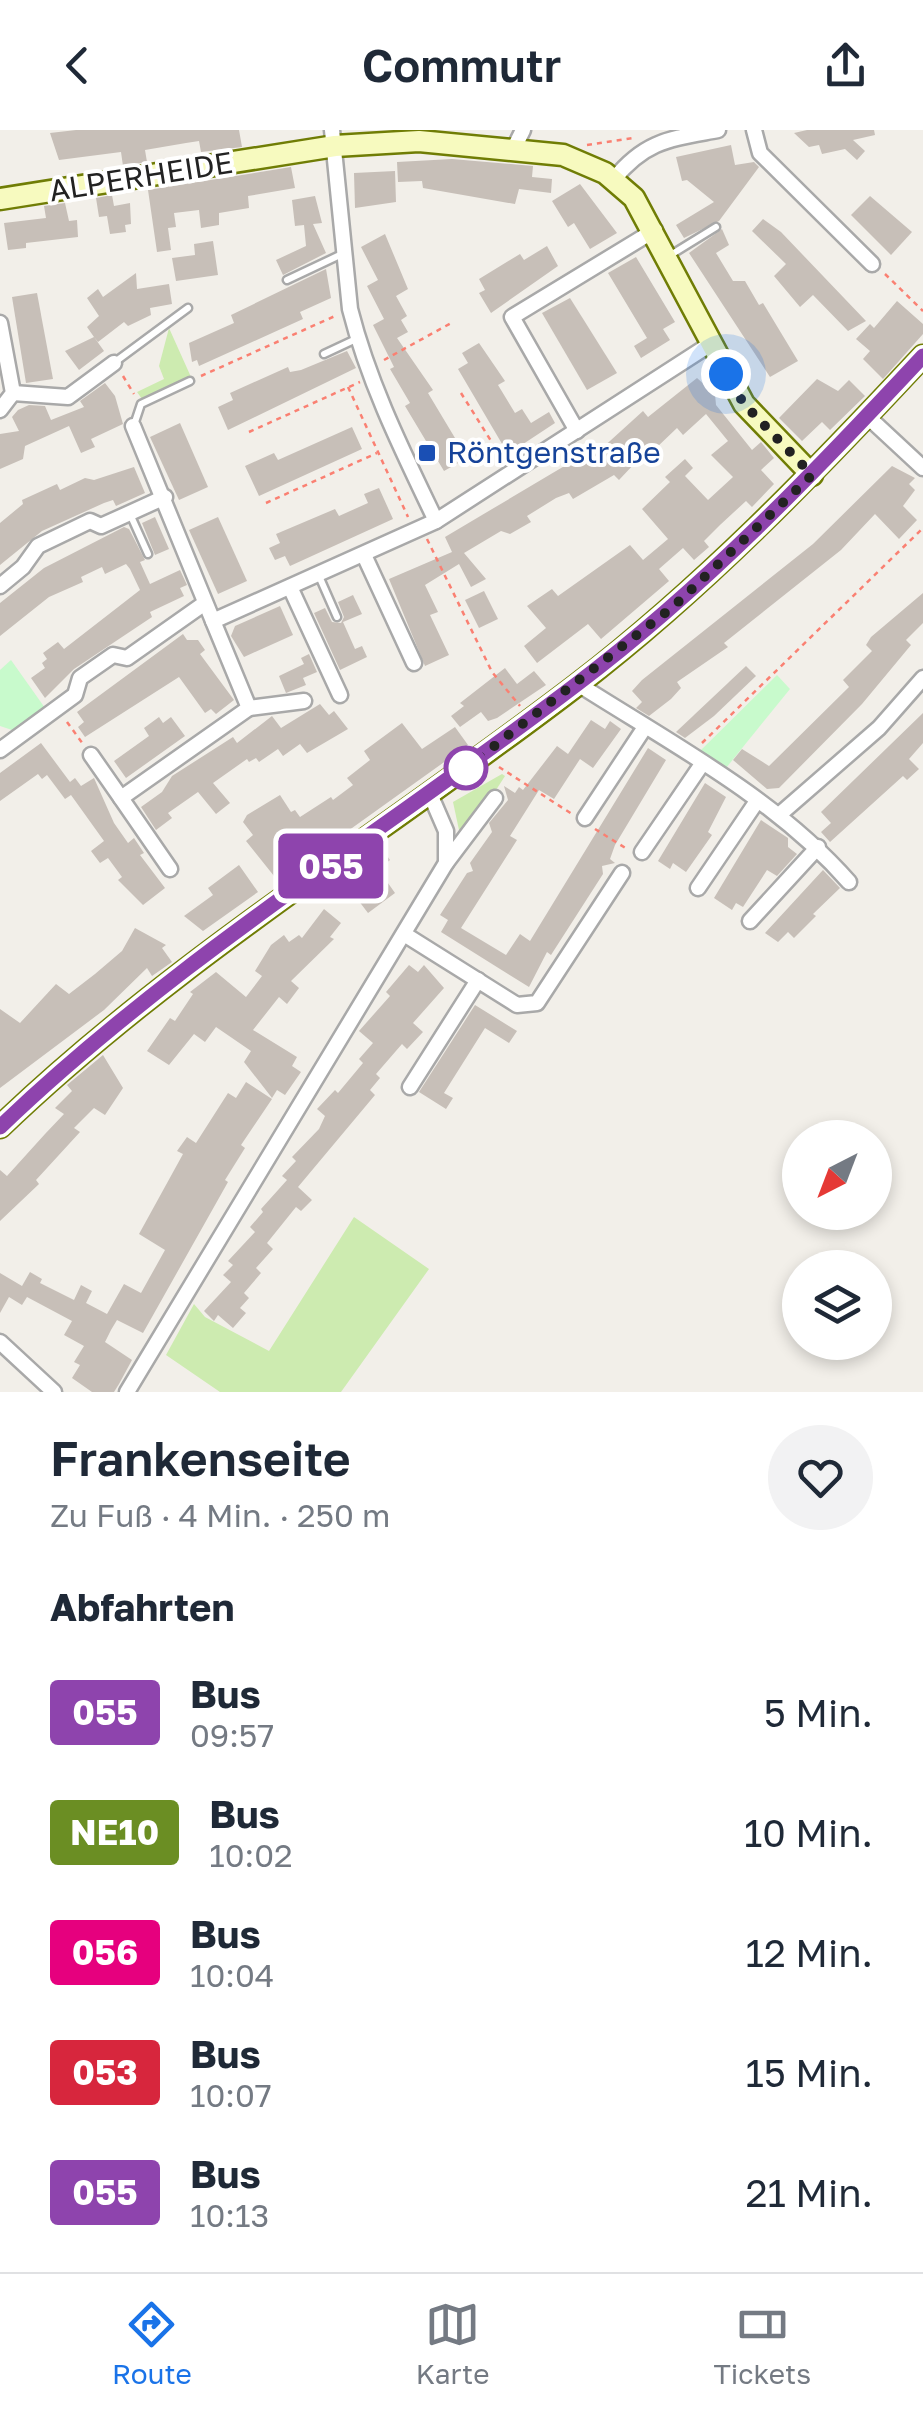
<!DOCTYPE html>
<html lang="de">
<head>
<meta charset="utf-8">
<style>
  :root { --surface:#fff; --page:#f2f2f3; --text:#1f2937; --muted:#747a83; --line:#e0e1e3; --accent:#1a73e8 }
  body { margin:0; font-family:"Golos Text",sans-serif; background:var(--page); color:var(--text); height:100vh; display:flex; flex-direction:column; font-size:38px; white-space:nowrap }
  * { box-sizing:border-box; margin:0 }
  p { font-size:32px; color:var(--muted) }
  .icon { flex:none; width:55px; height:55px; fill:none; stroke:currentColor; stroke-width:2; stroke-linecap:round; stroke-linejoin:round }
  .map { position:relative; height:1262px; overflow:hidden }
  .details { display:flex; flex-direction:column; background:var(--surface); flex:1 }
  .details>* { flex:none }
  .badge { padding:0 20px; border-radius:8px; font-size:35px; line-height:65px }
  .needle { width:65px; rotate:222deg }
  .fabs { position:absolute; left:782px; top:990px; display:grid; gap:20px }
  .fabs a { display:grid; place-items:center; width:110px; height:110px; border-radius:50%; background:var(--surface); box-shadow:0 5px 15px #0003; font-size:50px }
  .you { position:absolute; width:50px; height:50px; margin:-25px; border:8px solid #fff; border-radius:50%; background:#1a73e8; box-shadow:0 0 0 15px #1a73e833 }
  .map>.badge { position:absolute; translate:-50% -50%; box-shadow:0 0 0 5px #fff }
  h2 { padding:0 50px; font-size:38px; line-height:90px }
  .round { display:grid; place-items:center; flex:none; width:105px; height:105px; border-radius:52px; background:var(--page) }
  .summary { display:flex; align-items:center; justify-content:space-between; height:170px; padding:0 50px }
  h1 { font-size:48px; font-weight:600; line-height:75px }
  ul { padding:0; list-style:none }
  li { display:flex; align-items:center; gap:30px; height:120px; padding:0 50px }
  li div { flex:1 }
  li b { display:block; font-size:38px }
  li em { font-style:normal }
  li .badge { min-width:110px; font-weight:700; text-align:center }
  header { display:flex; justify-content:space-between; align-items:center; height:130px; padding:0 50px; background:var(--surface); font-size:45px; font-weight:600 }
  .tabs { display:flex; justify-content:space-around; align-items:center; height:140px; border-top:2px solid var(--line); background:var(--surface); font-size:28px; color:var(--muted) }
  .tabs a { display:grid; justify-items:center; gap:5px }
  .tabs .active { color:var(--accent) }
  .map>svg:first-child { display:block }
</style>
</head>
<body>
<header><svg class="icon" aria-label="back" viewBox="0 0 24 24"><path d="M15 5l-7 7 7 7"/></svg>Commutr<svg class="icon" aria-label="share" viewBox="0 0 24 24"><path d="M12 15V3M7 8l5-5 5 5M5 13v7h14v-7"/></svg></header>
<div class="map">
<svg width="923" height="1262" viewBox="0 0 923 1262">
  <rect width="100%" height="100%" fill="#f2efe9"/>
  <g fill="#cdebb0">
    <polygon points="169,198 191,247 142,269 137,262 164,249 159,236"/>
    <polygon points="502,644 505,646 471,699 459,700 453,672"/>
    <polygon points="354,1087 429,1139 341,1262 220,1262 166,1225 194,1174 205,1187 269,1221"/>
  </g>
  <g fill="#c8facc">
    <polygon points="11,530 45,578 15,601 0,596 0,540"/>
    <polygon points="777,545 790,559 726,638 700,621"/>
  </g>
  <g fill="#c7bfb8">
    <polygon points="76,0 239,0 242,17 201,22 199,11 186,13 145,20 147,32 123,36 121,22 59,30 50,3"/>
    <polygon points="807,0 874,0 875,5 853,10 865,21 857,30 845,19 822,24 819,15 809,17 794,3"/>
    <polygon points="731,15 735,35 754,32 759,37 719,91 684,108 676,95 714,72 687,50 682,51 676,27"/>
    <polygon points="452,29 533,36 532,47 552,49 551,63 519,59 515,74 423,58 422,51 398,52 397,32"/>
    <polygon points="291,37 295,58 248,66 249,78 219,83 219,95 201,98 199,80 174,83 176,97 168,98 171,120 157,122 148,60"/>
    <polygon points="395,41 396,72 355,78 354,43"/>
    <polygon points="580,54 617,103 590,119 574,93 568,97 552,71"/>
    <polygon points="112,65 114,76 130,73 131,94 125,95 126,102 110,104 107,86 99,87 96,68"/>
    <polygon points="315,66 322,93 313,94 326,123 283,145 276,130 306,116 304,95 295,96 292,70"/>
    <polygon points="870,66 912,102 891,125 851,85"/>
    <polygon points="65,73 69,91 77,90 78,107 26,113 26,118 8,120 4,93 46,88 44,76"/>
    <polygon points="763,89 781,102 866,191 848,201 813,165 800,177 774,146 786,134 752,101"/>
    <polygon points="722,99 729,115 716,123 733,151 745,151 759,175 763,173 798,231 770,247 689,123"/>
    <polygon points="385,104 408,159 396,166 407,186 401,190 408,202 397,208 433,260 428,263 467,328 444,341 405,276 410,273 390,239 394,237 373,195 384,189 367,156 378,150 361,117"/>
    <polygon points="213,111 218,145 176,151 172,128 195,125 194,114"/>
    <polygon points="547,116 558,136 491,183 479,163 485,160 479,149 520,124 524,130"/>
    <polygon points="636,127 675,192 663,199 670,210 641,228 634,216 647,208 608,143"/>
    <polygon points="326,139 331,168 300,182 303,189 199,236 197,230 192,232 189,213 234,193 231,185"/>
    <polygon points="136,143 137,159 169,154 172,174 150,178 151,185 128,196 124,192 98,212 94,207 104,221 79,240 65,221 94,207 87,197 99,186 87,168 98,159 103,167"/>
    <polygon points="37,163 53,249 26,253 12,167"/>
    <polygon points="570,168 617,243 587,260 542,183"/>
    <polygon points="897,171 923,194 923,204 883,249 863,229 870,221 856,209 870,194 874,198"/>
    <polygon points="479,213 505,251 498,255 515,283 522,279 531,293 549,282 555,293 508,324 458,239 468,233 462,223"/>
    <polygon points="347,221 356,238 228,300 218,277 233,270 230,263 288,237 290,242 301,240"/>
    <polygon points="697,248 715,264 716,275 752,320 761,312 774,328 761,340 774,354 752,377 746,371 720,395 704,411 709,417 694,430 683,418 659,439 669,451 601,509 588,494 537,533 524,516 546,498 527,476 552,459 558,466 630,415 643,430 668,409 642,379 670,352 665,347 685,329 693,338 685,346 708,370 733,347 711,325 728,311 706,284 683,305 677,298 655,319 652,315 619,350 614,345 573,369 569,363 556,368 527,386 531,392 510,404 501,401 464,423 486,449 471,457 459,434 425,455 438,482 430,485 449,525 425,536 389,449 452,422 445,407 583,325 589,330 643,281 648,287"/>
    <polygon points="817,249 838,261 849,250 865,266 830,300 822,292 802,311 779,288"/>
    <polygon points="105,253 115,266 123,294 91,309 95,317 81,323 69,296 25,316 23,329 0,339 0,304 19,301 12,287 18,280 29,275 45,276 51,290 84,277 80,271"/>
    <polygon points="180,293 208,357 179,370 150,307"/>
    <polygon points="352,297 362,319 259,366 245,336 274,323 278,330"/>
    <polygon points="892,336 915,348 909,354 915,360 903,376 917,390 899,409 875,384 841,420 724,513 728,517 677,552 681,558 671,569 649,586 636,578 642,572 632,561 642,550 813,414"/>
    <polygon points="134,337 145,363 116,376 113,370 104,373 42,401 0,435 0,393 23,374 22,370 57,354 60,360 85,348 94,350"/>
    <polygon points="379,358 393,389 290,436 285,426 275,430 269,418 280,413 276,404 335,379 339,386 368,373 364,364"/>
    <polygon points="155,387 169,419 155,425 142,393"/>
    <polygon points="218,387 247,451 218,464 189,400"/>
    <polygon points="124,397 129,399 145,430 140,432 150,454 180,440 187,455 180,458 184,466 150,482 152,487 74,539 45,568 31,548 45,538 42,533 47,529 43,523 58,512 64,519 140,460 130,439 126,434 105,444 102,437 81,447 83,452 49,467 0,506 0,473 44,438"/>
    <polygon points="484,461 498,489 479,498 465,470"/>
    <polygon points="923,463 923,493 906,510 911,515 862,574 779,658 767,659 733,630 742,619 769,636 849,557 843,550 872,521 866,515 871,507"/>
    <polygon points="353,465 362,484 343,492 355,519 362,516 367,527 340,540 314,483 325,478 332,492 341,493 344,487 338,472"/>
    <polygon points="280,476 293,505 244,527 231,506 235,496"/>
    <polygon points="183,504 187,510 198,510 205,520 200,524 234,570 216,584 211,579 205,583 179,547 85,607 78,597 84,592 77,582"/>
    <polygon points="309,524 317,542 303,548 306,555 286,563 279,546 304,534 301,528"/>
    <polygon points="746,536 756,546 714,586 685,608 676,602"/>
    <polygon points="505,538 517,554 534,541 546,555 497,588 488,591 481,582 460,597 451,586 464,576 460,573"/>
    <polygon points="320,574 329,585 334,581 348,599 307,623 300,614 283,626 278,619 259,632 256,628 249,632 247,629 213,653 230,673 216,684 198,662 168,683 172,688 156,700 141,677 162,662 172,646 233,607 237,613 272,586 281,598"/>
    <polygon points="923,583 923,613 909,629 919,639 907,650 903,646 830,712 821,702 831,693 821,682"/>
    <polygon points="159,587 163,593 171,587 185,606 126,648 114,631 149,606 144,598"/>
    <polygon points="591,590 605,599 610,591 621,599 593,638 580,629 554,669 539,660 510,706 517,710 461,798 506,825 520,804 530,811 648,618 666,630 615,715 610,729 615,733 602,736 603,744 551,825 547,822 529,857 441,802 448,790 440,785 467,743 473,741 470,733 492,702 489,693 508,670 504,656 515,663 519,657 523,660 557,616 568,624"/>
    <polygon points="402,593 422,619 455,597 468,615 278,751 246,711 253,705 243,692 247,685 280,665 291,682 295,680 300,687 331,667 333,670 353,655 347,648 370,630 364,621"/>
    <polygon points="41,613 70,652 75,648 81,656 94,648 114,693 128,713 134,708 144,723 140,725 165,758 143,775 118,750 122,747 108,728 100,733 91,721 104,711 71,665 65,669 47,645 42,649 38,644 0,671 0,643"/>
    <polygon points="705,653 726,667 708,702 712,705 686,742 673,733 670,739 658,731"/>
    <polygon points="761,690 788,708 788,717 797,724 777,746 767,740 743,777 736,773 732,780 714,768"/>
    <polygon points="380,716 390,730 380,738 383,746 395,763 368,783 339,745"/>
    <polygon points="239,735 258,762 203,801 184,786 213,765 208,758"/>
    <polygon points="823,740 840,758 813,784 816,786 794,808 788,802 778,812 765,803"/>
    <polygon points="324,779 341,793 330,807 334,809 291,851 299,858 287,874 279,867 253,900 297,927 292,936 301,942 285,965 277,960 272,968 244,932 251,921 216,897 205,912 194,904 169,935 147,921 170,888 175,891 193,864 190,862 216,842 246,867 262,846 255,841 271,815 284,805 289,812 299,805 302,808"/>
    <polygon points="135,798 166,815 162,818 172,832 152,846 147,838 104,880 0,958 0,879 20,893 56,854 69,864 95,844 122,821"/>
    <polygon points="409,835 418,842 424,835 444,858 413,893 423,902 407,919 402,914 376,944 380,948 370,960 375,965 298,1057 312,1070 301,1081 296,1077 267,1113 273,1119 256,1138 261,1143 244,1163 249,1168 240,1178 246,1183 233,1198 218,1185 214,1191 204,1181 231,1152 223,1145 233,1135 228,1131 255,1102 250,1097 263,1082 261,1079 287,1050 282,1046 296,1031 292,1027 319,999 325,986 317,979 335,960 338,963 363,933 359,929 373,913 359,901 390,866 386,862"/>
    <polygon points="475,875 517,901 509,913 485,898 444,963 453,968 446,979 419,962"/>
    <polygon points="103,925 123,958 105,985 94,978 74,998 80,1002 36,1050 39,1054 0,1091 0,1040 7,1046 45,1004 64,984 55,978 72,961 67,955"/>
    <polygon points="246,952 272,969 241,1015 245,1018 225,1050 228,1052 143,1203 117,1190 111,1200 105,1212 132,1230 119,1254 114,1262 92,1262 72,1248 80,1235 74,1232 84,1216 64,1205 72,1191 27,1167 22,1175 9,1167 0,1183 0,1143 22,1156 30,1142 42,1149 40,1153 74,1170 81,1155 92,1161 86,1173 107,1184 124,1154 141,1163 165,1120 139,1104 183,1024 177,1021 187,1007 196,1013 228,963 236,968"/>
  </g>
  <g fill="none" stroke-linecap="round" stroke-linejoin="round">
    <defs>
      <g id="lane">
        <polyline points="669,126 716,97"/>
        <polyline points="287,150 342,124"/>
        <polyline points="324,224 356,209"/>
        <polyline points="115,232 188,178"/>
        <polyline points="134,295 141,274 190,251"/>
        <polyline points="130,384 148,424"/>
        <polyline points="319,446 337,487"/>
      </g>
      <g id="street">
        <path d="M 332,0 L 350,179 C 369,254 403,322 436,391"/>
        <polyline points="754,0 760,23 872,134"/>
        <polyline points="514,18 523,0"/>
        <path d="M 614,49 C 646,10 670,9 718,0"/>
        <polyline points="0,193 13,263 0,280"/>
        <polyline points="13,263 68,267 114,233"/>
        <polyline points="867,286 923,338"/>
        <polyline points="133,296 213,491 436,391 709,215"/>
        <polyline points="577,301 512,187 655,100"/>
        <polyline points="364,425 414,533"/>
        <polyline points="0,456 23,437 38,416 90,391 101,396 165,367"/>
        <polyline points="290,457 340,565"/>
        <path d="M 578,554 C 672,614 775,668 849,752"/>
        <polyline points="249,578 304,571"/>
        <polyline points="0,620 75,565 80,548 113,525 127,528 205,473"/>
        <polyline points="91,625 121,668"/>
        <polyline points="779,685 879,598 923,548"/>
        <polyline points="585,688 645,597"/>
        <polyline points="642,722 702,634"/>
        <polyline points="446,733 495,668"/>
        <polyline points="170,739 121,668 249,578 213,491"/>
        <polyline points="698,758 757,671"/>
        <polyline points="750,791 818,717"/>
        <polyline points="404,804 517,875 537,873 622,743"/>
        <polyline points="410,957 478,850"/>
        <polyline points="0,1212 54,1262"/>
        <polyline points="127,1262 446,733 446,701 430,664"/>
      </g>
      <g id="secondary">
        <polyline points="0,69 335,16 419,11 563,25 605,43 634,68 744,274 812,345"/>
        <path d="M 0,997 C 175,829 386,702 577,555 C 704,457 814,343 923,226"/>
      </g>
    </defs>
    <use href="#lane" stroke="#a9a9a9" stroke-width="11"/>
    <use href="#street" stroke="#a9a9a9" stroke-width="19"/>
    <use href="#secondary" stroke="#707d05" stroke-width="25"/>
    <g stroke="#fa8072" stroke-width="2.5" stroke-dasharray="5 5" stroke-linecap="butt">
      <polyline points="587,15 633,8"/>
      <polyline points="885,144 923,181"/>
      <polyline points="384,230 453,192"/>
      <polyline points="123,246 134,264"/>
      <polyline points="201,246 335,186"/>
      <polyline points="348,257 408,387"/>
      <polyline points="461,263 503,330"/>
      <polyline points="249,302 360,252"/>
      <polyline points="266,373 377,323"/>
      <polyline points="427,409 492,542 520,576"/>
      <polyline points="67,592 83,614"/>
      <polyline points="702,613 923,398"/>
      <polyline points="499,637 572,684"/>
      <polyline points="595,699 627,719"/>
    </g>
    <use href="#lane" stroke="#fff" stroke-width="6"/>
    <use href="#street" stroke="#fff" stroke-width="14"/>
    <use href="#secondary" stroke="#f7fabf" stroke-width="20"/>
  </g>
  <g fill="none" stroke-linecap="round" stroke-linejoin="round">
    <defs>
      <path id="line" d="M 0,997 C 175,829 385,701 577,554 C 705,457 814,343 923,226"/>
    </defs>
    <use href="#line" stroke="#fff" stroke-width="22"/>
    <use href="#line" stroke="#8e44ad" stroke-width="15"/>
    <polyline stroke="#222" stroke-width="10" stroke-dasharray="0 18" points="466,638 674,476 812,345 744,274 726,244"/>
  </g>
  <rect fill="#1a4fb4" stroke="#fff" stroke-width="4" x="417" y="313" width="20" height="20" rx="5"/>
  <circle fill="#fff" stroke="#8e44ad" stroke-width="5" cx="466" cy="638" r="20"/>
  <g text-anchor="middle" stroke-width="8" stroke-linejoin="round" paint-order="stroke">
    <g font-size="30" fill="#222" stroke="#fff">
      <text transform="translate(141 47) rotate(-9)" y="10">ALPERHEIDE</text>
    </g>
    <g font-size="30" fill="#164399" stroke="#fff" text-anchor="start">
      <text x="447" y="333">Röntgenstraße</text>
    </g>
  </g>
</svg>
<div class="fabs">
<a><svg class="needle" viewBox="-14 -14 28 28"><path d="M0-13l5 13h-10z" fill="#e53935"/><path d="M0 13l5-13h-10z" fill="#747a83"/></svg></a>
<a><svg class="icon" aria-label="layers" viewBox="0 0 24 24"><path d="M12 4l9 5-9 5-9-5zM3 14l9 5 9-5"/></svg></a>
</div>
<div class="you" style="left:726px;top:244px"></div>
<b class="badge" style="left:331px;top:736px;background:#8e44ad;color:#fff">055</b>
</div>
<section class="details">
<div class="summary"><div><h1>Frankenseite</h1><p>Zu Fuß · 4 Min. · 250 m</p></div><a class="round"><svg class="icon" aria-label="heart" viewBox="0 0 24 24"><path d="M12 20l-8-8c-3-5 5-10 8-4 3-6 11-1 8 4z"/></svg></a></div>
<h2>Abfahrten</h2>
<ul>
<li><span class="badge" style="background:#8e44ad;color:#fff">055</span><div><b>Bus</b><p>09:57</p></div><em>5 Min.</em></li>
<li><span class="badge" style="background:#6b8e23;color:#fff">NE10</span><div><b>Bus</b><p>10:02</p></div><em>10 Min.</em></li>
<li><span class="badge" style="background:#e6007e;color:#fff">056</span><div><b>Bus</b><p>10:04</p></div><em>12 Min.</em></li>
<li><span class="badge" style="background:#d7263d;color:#fff">053</span><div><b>Bus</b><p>10:07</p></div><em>15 Min.</em></li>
<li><span class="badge" style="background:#8e44ad;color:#fff">055</span><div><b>Bus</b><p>10:13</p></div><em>21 Min.</em></li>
</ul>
</section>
<nav class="tabs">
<a class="active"><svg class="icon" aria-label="directions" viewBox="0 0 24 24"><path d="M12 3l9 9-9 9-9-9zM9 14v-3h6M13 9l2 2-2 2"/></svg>Route</a>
<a><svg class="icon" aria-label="map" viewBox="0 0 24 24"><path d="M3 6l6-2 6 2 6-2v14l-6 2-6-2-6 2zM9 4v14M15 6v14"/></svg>Karte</a>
<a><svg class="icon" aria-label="tickets" viewBox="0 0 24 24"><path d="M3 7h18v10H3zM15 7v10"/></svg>Tickets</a>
</nav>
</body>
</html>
